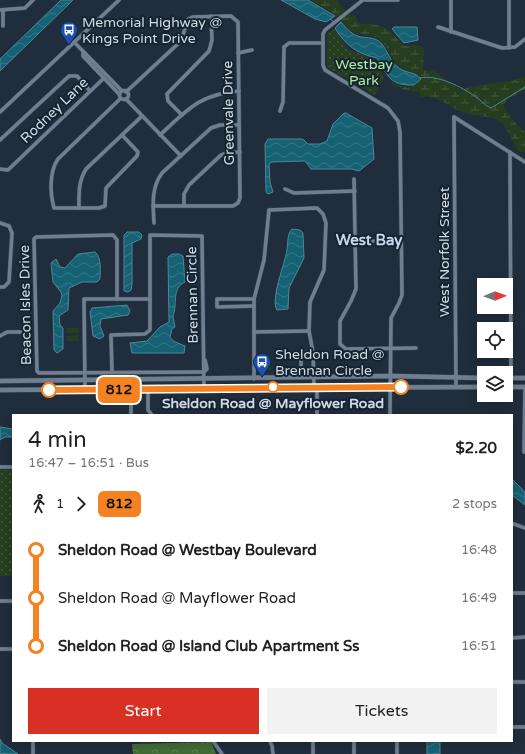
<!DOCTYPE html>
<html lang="en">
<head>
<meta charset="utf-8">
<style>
  :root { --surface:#fff; --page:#f2f2f2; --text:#202124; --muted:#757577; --accent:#d93025 }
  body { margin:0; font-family:"Varela Round",sans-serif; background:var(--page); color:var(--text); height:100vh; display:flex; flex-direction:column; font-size:15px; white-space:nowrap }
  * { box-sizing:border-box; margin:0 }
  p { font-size:13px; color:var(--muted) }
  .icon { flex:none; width:22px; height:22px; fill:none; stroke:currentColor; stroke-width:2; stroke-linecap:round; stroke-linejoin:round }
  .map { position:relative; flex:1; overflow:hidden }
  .details { position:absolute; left:12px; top:414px; width:501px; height:328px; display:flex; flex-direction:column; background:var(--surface); border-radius:0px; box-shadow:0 2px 10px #0003 }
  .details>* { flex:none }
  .badge { padding:0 8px; border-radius:6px; font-size:14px; line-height:26px }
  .needle { width:26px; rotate:89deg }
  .tools { position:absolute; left:477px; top:278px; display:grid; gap:8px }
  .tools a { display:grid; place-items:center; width:36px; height:36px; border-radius:0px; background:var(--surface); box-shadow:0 2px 10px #0003; font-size:20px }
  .map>.badge { position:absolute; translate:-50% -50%; box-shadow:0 0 0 2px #fff }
  .legs { display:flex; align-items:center; gap:6px; height:44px; padding:0 16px; font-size:13px }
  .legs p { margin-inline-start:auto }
  .headline { display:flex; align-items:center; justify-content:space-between; height:68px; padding:0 16px }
  h1 { font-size:22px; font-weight:600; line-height:30px }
  .primary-button { display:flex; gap:8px; margin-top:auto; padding:8px 16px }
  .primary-button a { flex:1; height:46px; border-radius:0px; background:var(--accent); color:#fff; font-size:16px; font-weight:600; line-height:46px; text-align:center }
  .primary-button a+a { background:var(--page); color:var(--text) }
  ul { padding:0 16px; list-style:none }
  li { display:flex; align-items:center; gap:14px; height:48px; font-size:15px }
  li i { display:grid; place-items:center; width:6px; height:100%; margin:0 5px; background:currentColor }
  li i::after { content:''; width:10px; height:10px; margin:-5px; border:3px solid; border-radius:50%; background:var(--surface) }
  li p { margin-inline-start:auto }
  li:first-child i { background:linear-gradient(#0000 50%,currentColor 0) }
  li:last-child i { background:linear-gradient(currentColor 50%,#0000 0) }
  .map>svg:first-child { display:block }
</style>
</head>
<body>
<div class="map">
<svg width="525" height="754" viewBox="0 0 525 754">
  <defs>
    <pattern id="forest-crowns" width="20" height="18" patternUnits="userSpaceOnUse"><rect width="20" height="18" fill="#426c36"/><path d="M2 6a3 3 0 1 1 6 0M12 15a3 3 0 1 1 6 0" fill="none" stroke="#5c8053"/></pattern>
    <pattern id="wetland-marsh" width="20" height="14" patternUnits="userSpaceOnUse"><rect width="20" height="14" fill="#263e1f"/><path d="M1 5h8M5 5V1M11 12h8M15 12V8" fill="none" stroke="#44593f"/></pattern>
    <pattern id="park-dots" width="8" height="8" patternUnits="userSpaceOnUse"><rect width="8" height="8" fill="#263e1f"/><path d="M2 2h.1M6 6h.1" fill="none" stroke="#44593f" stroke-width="1.8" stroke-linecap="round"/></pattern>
    <pattern id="water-waves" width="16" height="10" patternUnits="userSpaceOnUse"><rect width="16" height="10" fill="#166275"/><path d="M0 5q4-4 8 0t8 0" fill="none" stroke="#377888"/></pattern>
  </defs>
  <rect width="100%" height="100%" fill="#202d3c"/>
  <g fill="#263e1f">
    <rect x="67" y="328" width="12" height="5"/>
    <polygon points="79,335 79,341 67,341 67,336"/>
    <rect x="259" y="365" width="12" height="5"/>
  </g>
  <polygon fill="url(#forest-crowns)" points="211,742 216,754 133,754 132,744"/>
  <g fill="url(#wetland-marsh)">
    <polygon points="311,0 337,0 342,8 346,11 337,18 331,11"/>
    <path d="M 349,13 L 355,16 L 360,24 C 387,23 387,29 405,46 L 414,45 L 424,48 L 423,70 L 434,71 L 461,90 C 482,82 505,85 525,76 L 525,90 L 509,98 L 503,105 L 516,124 L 525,132 L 525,152 L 520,152 C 511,143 510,129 499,121 C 491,115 478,117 469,114 C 451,110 440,94 420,97 L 420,92 L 406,90 L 392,85 L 392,82 L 404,87 L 415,86 L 422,78 C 416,70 409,73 401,67 C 391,61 390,50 382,42 C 375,34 363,36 354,32 C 348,29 345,22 339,21 Z"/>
  </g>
  <g fill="url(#park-dots)">
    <polygon points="334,29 348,49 376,60 384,78 375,95 327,67 327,34"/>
    <rect x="0" y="470" width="13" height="106"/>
  </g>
  <g fill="url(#water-waves)" stroke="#4e8696">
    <polygon points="61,0 73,0 0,71 0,59"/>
    <polygon points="281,0 308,0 335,16 326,22 315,19"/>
    <path d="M 341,22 C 347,29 352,35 361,37 C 368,38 375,37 381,43 C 388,51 390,62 399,68 C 407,74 415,71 421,79 L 414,85 C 390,86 388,76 377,58 C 357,54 345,45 335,28 Z"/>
    <polygon points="394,27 417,27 418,40 404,43 392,29"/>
    <polygon points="344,113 346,113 372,128 374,159 359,171 351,169 311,169 305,161 272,162 269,164 270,182 273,192 268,194 266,192 265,144 268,139 303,139 308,144 320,144 327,141 333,124"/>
    <path d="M 292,229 L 300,230 L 303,233 L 304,258 L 289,288 L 288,309 L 277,310 C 270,300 285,263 287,250 C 288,243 287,234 292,229 Z"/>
    <polygon points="127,232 139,232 142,235 141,239 132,243 132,285 131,290 128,292 124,291 124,235"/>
    <path d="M 95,252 C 102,258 100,271 100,279 L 97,282 L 82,282 L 69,288 L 68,310 L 59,316 L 60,325 L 63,328 L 63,349 L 57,353 L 54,350 L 53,311 L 60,303 L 62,296 L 61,292 L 53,282 L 51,263 L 56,259 L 60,267 L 65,268 L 78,254 Z"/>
    <path d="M 172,254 L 179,254 L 183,256 L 185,282 C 171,289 178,303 173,316 L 175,327 L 172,329 L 170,337 L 173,341 L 185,346 L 184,353 L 132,353 L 130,343 L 147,341 L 160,327 L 169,322 L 168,257 Z"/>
    <polygon points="127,305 130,311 128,315 101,319 100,326 104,336 100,339 93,336 90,312 92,308"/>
    <polygon points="0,427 13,429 13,437 5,437 0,440"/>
    <polygon points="512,479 525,492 525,505 512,495"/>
    <polygon points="0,739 2,743 18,754 0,754"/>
    <rect x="427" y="741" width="13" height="13"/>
  </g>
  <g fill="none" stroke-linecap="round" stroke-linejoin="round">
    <g stroke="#4e8696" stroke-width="1">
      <polyline points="330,19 333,21"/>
      <path d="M 420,78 C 437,74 462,87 476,97 C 482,101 484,105 491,108 L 525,87"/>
    </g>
    <defs>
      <g id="minor">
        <polyline points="363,0 325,30 323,34 323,65 325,70 388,108 398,121 400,132 402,295 399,303 391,318 390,415"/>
        <polyline points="365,0 398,0"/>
        <polyline points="451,0 451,32"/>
        <polyline points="509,0 509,48"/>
        <polyline points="0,10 25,8 33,0"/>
        <polyline points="3,10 3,26"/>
        <polyline points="438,27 502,48 515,47 525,39"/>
        <polyline points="74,42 122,91"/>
        <polyline points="83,53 83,56 119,94"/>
        <polyline points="238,53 252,50"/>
        <circle cx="124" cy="95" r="4.5"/>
        <polyline points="126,92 181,41 188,19 193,17 231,16 238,22 240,198 238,203 233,206 153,206"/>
        <path d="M 120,99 L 58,159 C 49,172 50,193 54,208 L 99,208 L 105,206 L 106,188 L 137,156 L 138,152 L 122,135"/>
        <polyline points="126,99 181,156"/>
        <polyline points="280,111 283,102 284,47 289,43 323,43"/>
        <polyline points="0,112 119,0"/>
        <polyline points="182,115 168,101 167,94 209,51 212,40 211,16"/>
        <polyline points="454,117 456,386"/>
        <polyline points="454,117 525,162"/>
        <path d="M 160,135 C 187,110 200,94 239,91"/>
        <polyline points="0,140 69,76 77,76 90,91"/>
        <polyline points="510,152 511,387"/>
        <polyline points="0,169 8,170 104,78"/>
        <polyline points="354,179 356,289 351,301 340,321 340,344 346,349 416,348"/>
        <polyline points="285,189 294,193 355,191"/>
        <polyline points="184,206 184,194 189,185 221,155 226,153 240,152"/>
        <path d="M 79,208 C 79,194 78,182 86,169 L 142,116"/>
        <polyline points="0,223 9,226 12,233 9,282 4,287 0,287"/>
        <path d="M 154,223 C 153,205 151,188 162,173 L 211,128 L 220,125 L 239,125"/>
        <polyline points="356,241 401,241"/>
        <polyline points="117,299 117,240 113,235 36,237 34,239 37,371 39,373 204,372"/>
        <polyline points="254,306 217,307 217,299 254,299"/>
        <polyline points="254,332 309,331"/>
        <polyline points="0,336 7,332 23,332 25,337 24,353"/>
        <polyline points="301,370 301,353 313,352"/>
        <polyline points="112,372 111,335 145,334 150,330 150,235 202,236 204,389"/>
        <polyline points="204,372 207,369 205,360"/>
        <polyline points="254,379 254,299 264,260 269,210 317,208 323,214 326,223 324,270 310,302 309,331 313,352 314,386 317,392 317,415"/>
        <polyline points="85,390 84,299 150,299"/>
        <polyline points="131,390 131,415"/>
        <polyline points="148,390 148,410 152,415"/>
        <polyline points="524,452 525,387"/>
        <polyline points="0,467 13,467"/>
        <polyline points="514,524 525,528"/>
        <polyline points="512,593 525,593"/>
        <polyline points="0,601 13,601"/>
        <polyline points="512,638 525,637"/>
        <polyline points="0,649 13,649"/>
        <polyline points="512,682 525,682"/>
        <polyline points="512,727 525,727"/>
        <polyline points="213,741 222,754"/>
        <polyline points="270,741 272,746 273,754"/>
        <polyline points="313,741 313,754"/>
        <polyline points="354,741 354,754"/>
        <polyline points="397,741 397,754"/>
        <polyline points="33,754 33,741"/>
      </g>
      <g id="secondary">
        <polyline points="506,378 525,378"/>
        <polyline points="0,381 391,376 484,378"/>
        <polyline points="506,387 525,387"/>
        <path d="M 0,390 C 161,389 323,387 484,387"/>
      </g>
    </defs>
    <use href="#minor" stroke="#3d4855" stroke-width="4.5"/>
    <use href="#secondary" stroke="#3d4855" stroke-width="5.5"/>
    <use href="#minor" stroke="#6f7f90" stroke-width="3.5"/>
    <use href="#secondary" stroke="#6f7f90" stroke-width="4.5"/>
  </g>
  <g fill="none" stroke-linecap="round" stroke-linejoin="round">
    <defs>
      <polyline id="line-1" points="49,390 401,387"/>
    </defs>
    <use href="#line-1" stroke="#fff" stroke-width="9"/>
    <use href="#line-1" stroke="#f58220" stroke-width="6"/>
  </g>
  <defs>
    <symbol id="bus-pin" viewBox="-11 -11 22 30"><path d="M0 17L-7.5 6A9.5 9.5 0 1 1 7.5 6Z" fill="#1a4fb4" stroke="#162332"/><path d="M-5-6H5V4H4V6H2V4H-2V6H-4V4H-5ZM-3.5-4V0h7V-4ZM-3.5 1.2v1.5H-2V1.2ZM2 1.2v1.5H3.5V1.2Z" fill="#fff"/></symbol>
  </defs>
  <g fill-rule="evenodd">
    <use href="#bus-pin" x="59" y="20" width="20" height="27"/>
    <use href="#bus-pin" x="252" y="352" width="20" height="27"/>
  </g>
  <g fill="#fff" stroke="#f58220" stroke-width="2">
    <circle cx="273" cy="387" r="5"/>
    <circle cx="401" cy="387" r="7"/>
    <circle cx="49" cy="390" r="7"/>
  </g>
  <g text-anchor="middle" stroke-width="4" stroke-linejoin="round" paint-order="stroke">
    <g font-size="14" fill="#d0d9e2" stroke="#162332" text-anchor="start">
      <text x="82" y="27">Memorial Highway @<tspan x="82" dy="16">Kings Point Drive</tspan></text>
      <text x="275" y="359">Sheldon Road @<tspan x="275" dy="16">Brennan Circle</tspan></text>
    </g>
    <g font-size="14" fill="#aeed9c" stroke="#162332">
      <text x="364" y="69">Westbay<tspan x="364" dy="16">Park</tspan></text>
    </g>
    <g font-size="14" fill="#d0d9e2" stroke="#162332">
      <text transform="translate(54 110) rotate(-44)" y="5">Rodney Lane</text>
      <text transform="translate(228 113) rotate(-91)" y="5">Greenvale Drive</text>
      <text transform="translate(444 252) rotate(-90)" y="5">West Norfolk Street</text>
      <text transform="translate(192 295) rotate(-91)" y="5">Brennan Circle</text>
      <text transform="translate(25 305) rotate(-91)" y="5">Beacon Isles Drive</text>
    </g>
    <g font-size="14" font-weight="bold" fill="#d0d9e2" stroke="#162332">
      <text x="273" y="408">Sheldon Road @ Mayflower Road</text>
    </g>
    <g font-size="15" font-weight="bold" fill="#c7d8eb" stroke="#162332">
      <text x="369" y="245">West Bay</text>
    </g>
  </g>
</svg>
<div class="tools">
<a><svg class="needle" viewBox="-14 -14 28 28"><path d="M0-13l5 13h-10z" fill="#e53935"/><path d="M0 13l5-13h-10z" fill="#757577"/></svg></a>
<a><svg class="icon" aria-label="locate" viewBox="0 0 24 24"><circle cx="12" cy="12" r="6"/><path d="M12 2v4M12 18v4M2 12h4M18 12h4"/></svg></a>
<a><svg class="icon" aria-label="layers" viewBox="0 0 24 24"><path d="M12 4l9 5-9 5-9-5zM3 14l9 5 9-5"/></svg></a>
</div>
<b class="badge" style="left:119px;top:390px;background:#f58220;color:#111">812</b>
<section class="details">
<div class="headline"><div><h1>4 min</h1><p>16:47 – 16:51 · Bus</p></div><b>$2.20</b></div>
<div class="legs"><svg class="icon" aria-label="walk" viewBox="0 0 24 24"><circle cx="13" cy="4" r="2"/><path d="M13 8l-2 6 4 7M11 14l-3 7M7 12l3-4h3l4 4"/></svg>1<svg class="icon" aria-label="forward" viewBox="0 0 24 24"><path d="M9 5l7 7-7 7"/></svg><b class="badge" style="background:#f58220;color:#111">812</b><p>2 stops</p></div>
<ul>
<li><i style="color:#f58220"></i><b>Sheldon Road @ Westbay Boulevard</b><p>16:48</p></li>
<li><i style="color:#f58220"></i><span>Sheldon Road @ Mayflower Road</span><p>16:49</p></li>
<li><i style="color:#f58220"></i><b>Sheldon Road @ Island Club Apartment Ss</b><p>16:51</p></li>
</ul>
<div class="primary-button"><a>Start</a><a>Tickets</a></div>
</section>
</div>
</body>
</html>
